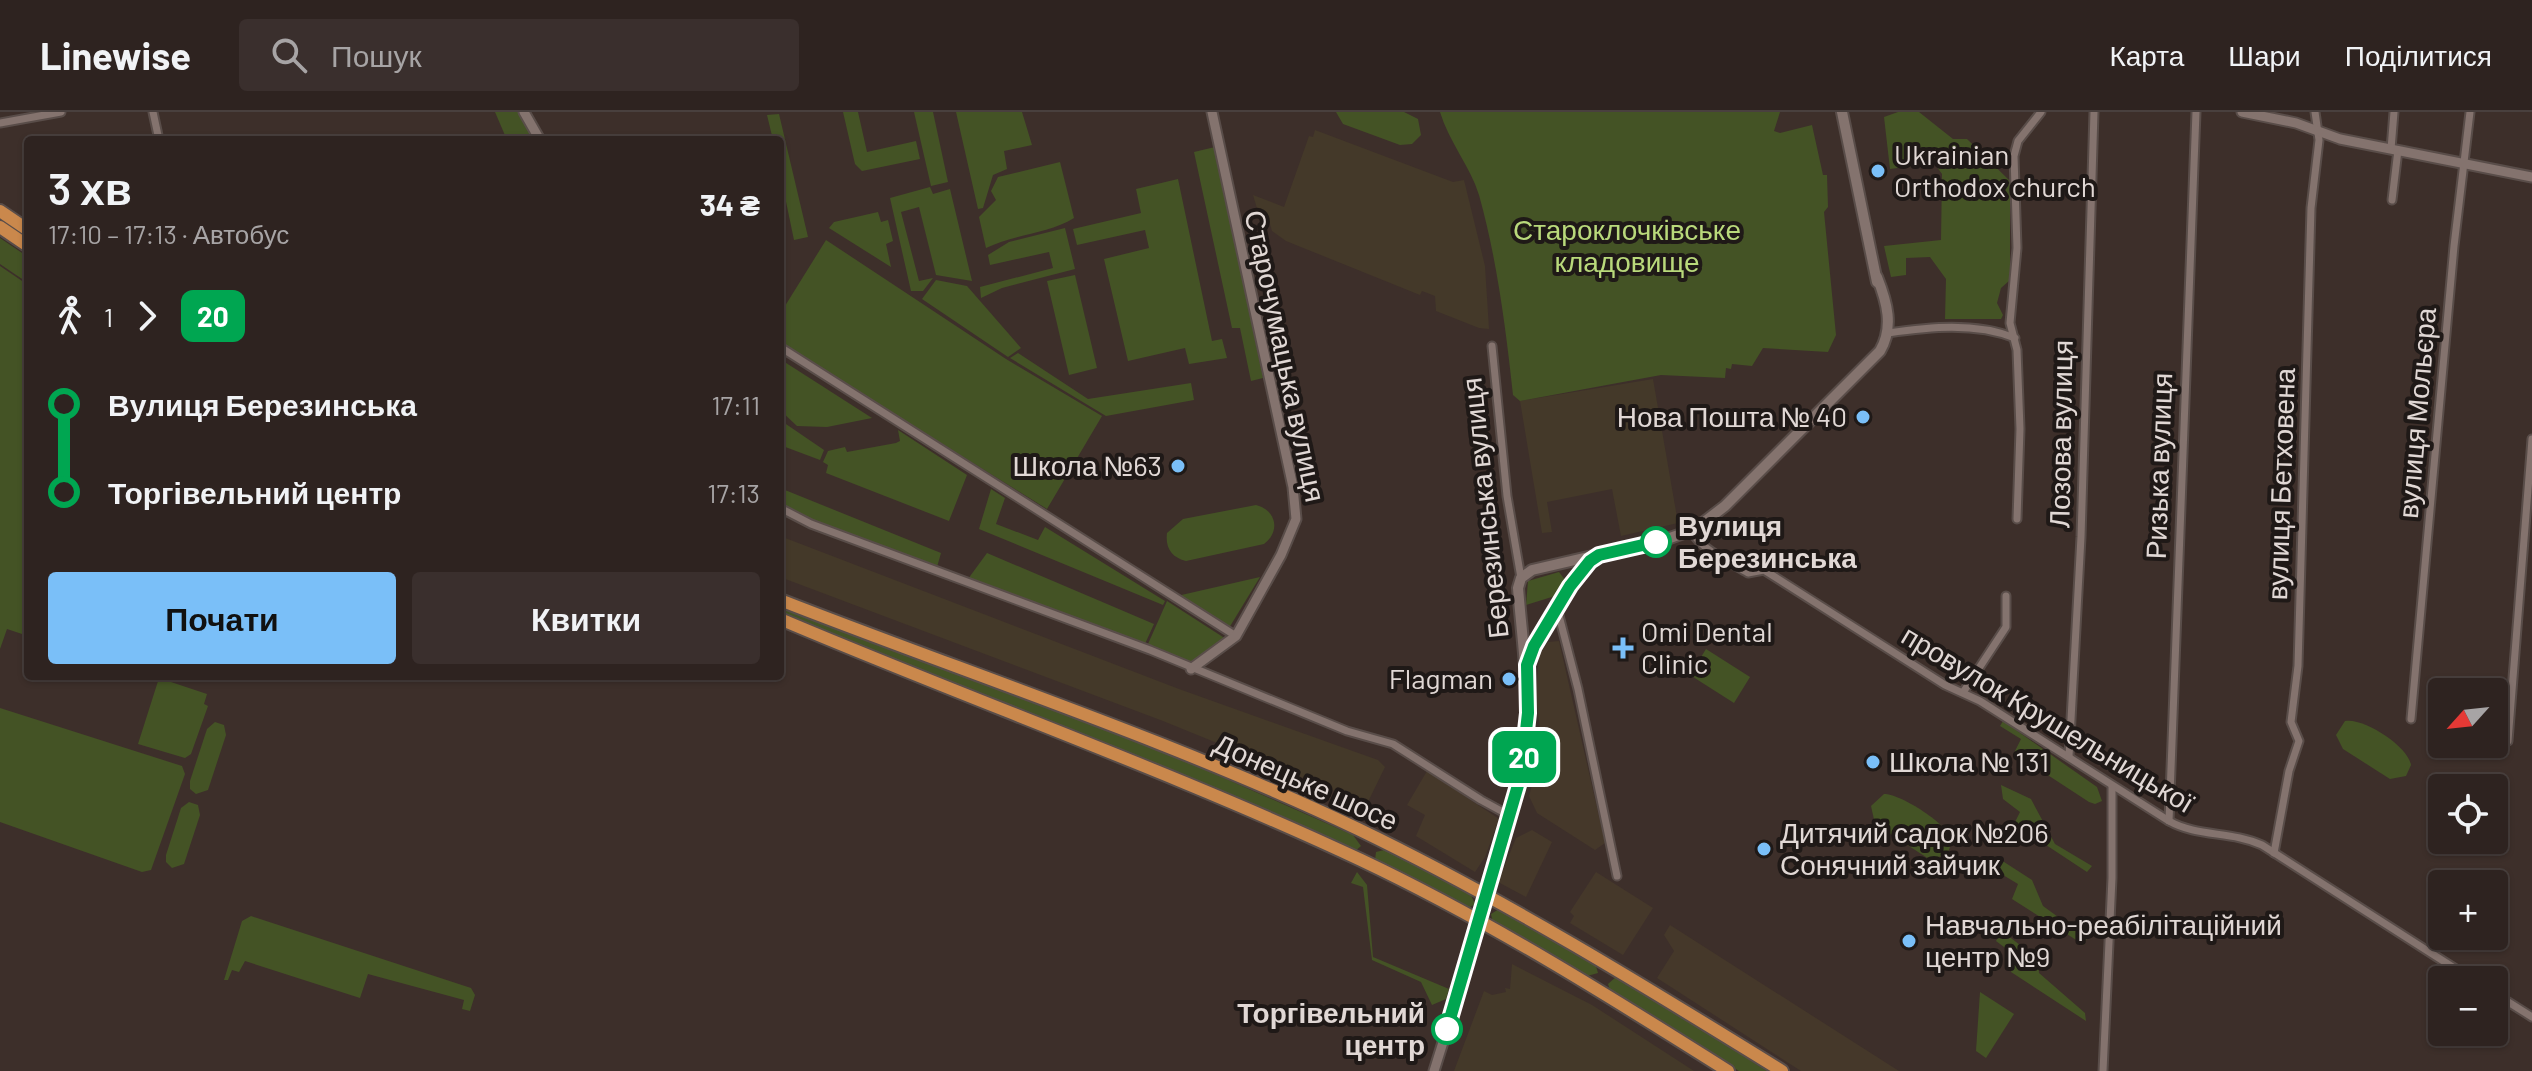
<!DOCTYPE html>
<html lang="uk">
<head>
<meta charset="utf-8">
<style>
  :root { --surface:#2e2320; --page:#3a2f2d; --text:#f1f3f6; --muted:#a7a4a5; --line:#49403e; --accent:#7abff8 }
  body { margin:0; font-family:Barlow,sans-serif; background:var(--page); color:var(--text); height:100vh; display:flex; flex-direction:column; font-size:30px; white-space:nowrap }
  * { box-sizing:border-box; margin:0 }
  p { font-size:26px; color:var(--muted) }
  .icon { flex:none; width:44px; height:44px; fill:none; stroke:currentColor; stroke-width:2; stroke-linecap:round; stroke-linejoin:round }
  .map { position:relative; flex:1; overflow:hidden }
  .details { position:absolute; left:24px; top:24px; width:760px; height:544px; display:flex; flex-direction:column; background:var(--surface); border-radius:8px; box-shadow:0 2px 6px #0004,0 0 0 2px var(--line) }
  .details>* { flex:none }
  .badge { padding:0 16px; border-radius:12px; font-size:28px; line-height:52px }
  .needle { width:52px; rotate:243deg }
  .buttons { position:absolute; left:2428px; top:566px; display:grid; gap:16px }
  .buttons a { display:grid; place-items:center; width:80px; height:80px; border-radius:8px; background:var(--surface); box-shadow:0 2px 6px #0004,0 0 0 2px var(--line); font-size:40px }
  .map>.badge { position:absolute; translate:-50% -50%; box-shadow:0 0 0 4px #fff }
  .legs { display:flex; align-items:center; gap:12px; height:88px; padding:0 24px; font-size:26px }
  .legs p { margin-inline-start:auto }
  .overview { display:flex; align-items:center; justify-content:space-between; height:136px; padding:0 24px }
  h1 { font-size:44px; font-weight:600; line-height:60px }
  .button { display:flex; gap:16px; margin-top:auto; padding:16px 24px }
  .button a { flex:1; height:92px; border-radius:8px; background:var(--accent); color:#111; font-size:32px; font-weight:600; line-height:92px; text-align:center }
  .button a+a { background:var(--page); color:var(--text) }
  ul { padding:0 24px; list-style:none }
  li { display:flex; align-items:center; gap:28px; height:88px; font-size:30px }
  li i { display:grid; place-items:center; width:12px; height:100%; margin:0 10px; background:currentColor }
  li i::after { content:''; width:20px; height:20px; margin:-10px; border:6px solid; border-radius:50%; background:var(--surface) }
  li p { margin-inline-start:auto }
  li:first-child i { background:linear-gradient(#0000 50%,currentColor 0) }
  li:last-child i { background:linear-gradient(currentColor 50%,#0000 0) }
  header { display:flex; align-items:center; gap:48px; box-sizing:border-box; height:112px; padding:0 40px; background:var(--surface); border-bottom:2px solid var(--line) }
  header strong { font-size:38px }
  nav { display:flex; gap:44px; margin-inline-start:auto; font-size:28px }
  .search { width:560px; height:72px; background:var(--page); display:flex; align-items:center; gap:20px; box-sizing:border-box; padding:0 28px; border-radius:8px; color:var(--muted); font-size:30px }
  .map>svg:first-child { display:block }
</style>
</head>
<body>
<header>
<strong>Linewise</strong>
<div class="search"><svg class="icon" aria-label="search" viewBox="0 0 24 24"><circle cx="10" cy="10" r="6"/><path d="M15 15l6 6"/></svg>Пошук</div>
<nav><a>Карта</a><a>Шари</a><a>Поділитися</a></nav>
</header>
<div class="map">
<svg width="2532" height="959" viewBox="0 0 2532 959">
  <rect width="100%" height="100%" fill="#3d2f2a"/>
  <g fill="#45382a">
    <polygon points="1559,529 1605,731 1595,738 1537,701 1529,684 1542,636 1536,583 1539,543 1548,530"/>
    <polygon points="1427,659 1499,707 1485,745 1475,760 1416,724 1425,703 1407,693"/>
    <polygon points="1532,718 1552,730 1526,785 1498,770 1516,726"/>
    <polygon points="1596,760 1653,796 1623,843 1570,811 1574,804 1570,800"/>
    <polygon points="1670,813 1899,959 1801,959 1657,866 1674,839 1664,823"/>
  </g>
  <g fill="#443929">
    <polygon points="1315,18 1453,70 1464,68 1485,154 1489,217 1479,216 1436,199 1435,184 1422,179 1420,183 1286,129 1272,119 1269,109 1261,110 1253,83 1284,95 1309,24 1313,25"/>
    <polygon points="1653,267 1678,411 1621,424 1612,377 1547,390 1552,420 1542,421 1520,289"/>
    <polygon points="780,424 1179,577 1378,648 1385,655 1367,692 1163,609 780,465"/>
    <polygon points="1512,852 1592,893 1694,959 1454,959 1484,879 1492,883 1506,880 1505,876 1510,877"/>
  </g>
  <g fill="#445325">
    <polygon points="495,0 521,0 535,28 507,28"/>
    <polygon points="843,0 858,0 867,40 916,29 920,47 862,59 855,52"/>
    <polygon points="914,0 933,0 948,70 931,74"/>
    <polygon points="956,0 1022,0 1032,33 1004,39 1007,57 993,63 983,96 978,97"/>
    <polygon points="1336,0 1404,0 1418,7 1421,23 1412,32 1400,33 1343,12"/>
    <path d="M 1440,0 L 1780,0 L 1774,19 L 1780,21 L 1812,13 L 1823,63 L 1827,63 L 1828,95 L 1824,100 L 1836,223 L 1828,240 L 1763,236 L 1752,254 L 1732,252 L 1731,257 L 1726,256 L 1725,266 L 1661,263 L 1520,289 L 1513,283 C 1506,218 1497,147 1479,83 C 1470,54 1449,30 1440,0 Z"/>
    <polygon points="1898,0 1919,0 1953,27 1967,27 2010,69 2010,168 2001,176 1997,191 2003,203 2001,207 1945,207 1946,167 1930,145 1906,146 1906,163 1891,165 1884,134 1941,128 1942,62 1934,51 1890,57 1884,5"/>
    <polygon points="779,2 808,125 794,128 780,61 780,28 773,28 767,3"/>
    <polygon points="1215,35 1263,266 1251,269 1240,216 1232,216 1194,40"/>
    <path d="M 1060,50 L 1074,106 C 1048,122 1014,122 986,136 L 979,105 L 996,88 L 991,79 L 998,65 Z"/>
    <polygon points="1178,67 1212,229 1222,227 1227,246 1189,252 1185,236 1128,249 1104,147 1149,136 1145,118 1077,133 1073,117 1141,101 1136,77"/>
    <polygon points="930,75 933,82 950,77 972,169 936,163 919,95 901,100 919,169 933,166 923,179 911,179 890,86"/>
    <polygon points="878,100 881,110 888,108 893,129 886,132 891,155 829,116 834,110"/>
    <polygon points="1065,116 1075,157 1002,176 981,186 980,175 1053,156 1049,140 990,153 988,143 1009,130"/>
    <polygon points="0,126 28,145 28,171 0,152"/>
    <polygon points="826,128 1006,247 1102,304 1047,397 780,231 780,202"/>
    <polygon points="0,154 28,173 28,524 7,517 0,537"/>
    <polygon points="1075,163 1097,256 1069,263 1047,169"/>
    <polygon points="936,168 967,174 1021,236 1008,245 922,187"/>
    <polygon points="1018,241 1088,287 1191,271 1194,288 1106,304 1010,246"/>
    <polygon points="783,249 872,306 827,315 797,314 780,298"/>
    <polygon points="780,308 824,338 820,348 780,333"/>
    <polygon points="898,318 967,363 949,409 826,361 828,353 823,350 828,339 845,335 847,340 896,331 900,329"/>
    <polygon points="780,376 941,441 937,455 790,399 780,391"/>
    <polygon points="991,377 1005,386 996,412 1038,428 1045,415 1165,489 1163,493 979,417"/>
    <path d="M 1256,393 C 1276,398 1281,419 1264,432 L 1186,449 C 1172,446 1165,436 1167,421 L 1183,407 Z"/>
    <polygon points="987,441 1154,512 1144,534 968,467"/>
    <polygon points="1559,460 1565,468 1555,484 1526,493 1528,469"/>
    <polygon points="1260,465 1229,516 1177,484"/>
    <polygon points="1167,489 1226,527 1188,552 1148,532"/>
    <polygon points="780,494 1179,646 1353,723 1361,734 1354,740 780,502"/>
    <polygon points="1706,537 1750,565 1734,591 1690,563"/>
    <polygon points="159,566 207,582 204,592 208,594 191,642 185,646 138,632"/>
    <polygon points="0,596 182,654 185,662 151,758 142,760 0,710"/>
    <polygon points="2003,609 2097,675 2102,689 2095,692 2089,690 2014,641 2021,627 2000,614"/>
    <path d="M 2345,609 C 2363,605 2408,634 2411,653 L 2406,664 L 2390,667 L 2343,637 L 2336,623 Z"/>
    <polygon points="215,610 224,613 226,623 208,678 196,682 190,677 190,669 207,617"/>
    <polygon points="2001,673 2031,687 2055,732 2092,754 2087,760 2014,712 2020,700 2003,687"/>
    <path d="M 1884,682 C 1901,682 1950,713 1952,730 L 1947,743 L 1929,747 L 1875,712 L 1871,694 Z"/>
    <polygon points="189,690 198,693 200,703 184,752 172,756 166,750 166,743 181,696"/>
    <polygon points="1384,738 1470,781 1475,792 1467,797 1375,748 1376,740"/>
    <polygon points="2001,748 2032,768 2043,794 2087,826 2084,833 2012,787 2018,772 1998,760"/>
    <polygon points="1357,760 1367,773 1373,845 1449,877 1446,887 1432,893 1421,870 1372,848 1363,775 1351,771"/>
    <polygon points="1499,797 1595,851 1598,861 1587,864 1493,812 1491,802"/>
    <polygon points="251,804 471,876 475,883 470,899 462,897 464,888 368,862 360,886 245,849 239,860 232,858 228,868 224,868 242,809"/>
    <polygon points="2002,819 2038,847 2039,861 2085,901 2086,909 2011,860 2016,844 1996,829"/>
    <polygon points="1617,864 1767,959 1739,959 1610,878 1608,872"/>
    <polygon points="1980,880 2014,902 1986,946 1976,939"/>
  </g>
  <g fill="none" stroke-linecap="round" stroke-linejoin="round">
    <defs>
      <g id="minor">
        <polyline points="153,0 159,28"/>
        <polyline points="0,11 61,0"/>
        <polyline points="2391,37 2394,0"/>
        <polyline points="2392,88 2398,38"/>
        <path d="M 1888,221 C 1929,215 1975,210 2015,226"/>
        <polyline points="1492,234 1507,384 1521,466"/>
        <polyline points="780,235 1236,524"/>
        <polyline points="780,396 811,412 1150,538 1347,619 1393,632 1481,688 1503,700 1512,701"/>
        <polyline points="2017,407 2020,317 2017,238 2010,211 2017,136 2014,44 2018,29 2041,0"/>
        <path d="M 1691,419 C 1702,438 1729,450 1748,461 L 1764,458 L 1945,573 L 1980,589 L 2169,709 C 2197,725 2231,719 2262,733 L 2473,868"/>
        <polyline points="1557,496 1578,577 1617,764"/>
        <polyline points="1964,579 2006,515 2006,484"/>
        <polyline points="2411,607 2454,134 2470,0"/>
        <polyline points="2508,629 2532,327"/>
        <polyline points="2069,644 2081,425 2094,0"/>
        <polyline points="2169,709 2196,0"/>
        <polyline points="2274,741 2289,659 2299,629 2291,610 2298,554 2311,96 2319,28 2315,0"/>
        <polyline points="2494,881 2532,905"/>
        <polyline points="2103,959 2112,766 2112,675"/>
      </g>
      <g id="tertiary">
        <polyline points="524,0 540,28"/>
        <polyline points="2242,0 2296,11 2340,27 2532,65"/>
        <polyline points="1191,557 1236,524 1281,443 1296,407 1293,375 1212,0"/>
        <polyline points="1434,959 1480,812"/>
      </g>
      <g id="secondary">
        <polyline points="1842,0 1877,170"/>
        <path d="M 1529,547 C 1538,519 1571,462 1596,445"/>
        <path d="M 1480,812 C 1488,759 1512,712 1522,659 C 1533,597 1523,538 1518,476 L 1521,466 L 1532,458 L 1670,426 L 1695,417 L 1725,394 L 1880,239 C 1894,215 1887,190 1877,165"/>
      </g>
      <g id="trunk">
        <polyline points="0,99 28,118"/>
        <polyline points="0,115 28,134"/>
        <path d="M 780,488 C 972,563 1171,628 1358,717 C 1505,788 1643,873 1782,959"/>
        <path d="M 780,507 C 973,589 1171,659 1361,748 C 1488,808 1609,884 1728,959"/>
      </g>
    </defs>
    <use href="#minor" stroke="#594d49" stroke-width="11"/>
    <use href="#tertiary" stroke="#594d49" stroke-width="13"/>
    <use href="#secondary" stroke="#594d49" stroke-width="14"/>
    <use href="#trunk" stroke="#594d49" stroke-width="16"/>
    <use href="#minor" stroke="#84736e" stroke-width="7"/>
    <use href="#tertiary" stroke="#84736e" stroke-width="9"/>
    <use href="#secondary" stroke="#84736e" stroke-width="10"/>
    <use href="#trunk" stroke="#ca884c" stroke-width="12"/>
  </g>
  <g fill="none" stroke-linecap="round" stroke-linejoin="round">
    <defs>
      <polyline id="line-1" points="1447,917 1521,663 1528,601 1527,553 1534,534 1570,474 1590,449 1599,443 1656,430"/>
    </defs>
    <use href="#line-1" stroke="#fff" stroke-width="18"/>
    <use href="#line-1" stroke="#00a651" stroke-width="12"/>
  </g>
  <g fill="#7abff8" stroke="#1f1917" stroke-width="3">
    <circle cx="1878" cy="59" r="8"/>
    <circle cx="1863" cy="305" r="8"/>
    <circle cx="1178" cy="354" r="8"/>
    <path d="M1619 524h8v8h8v8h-8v8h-8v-8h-8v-8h8z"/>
    <circle cx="1509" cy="567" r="8"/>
    <circle cx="1873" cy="650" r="8"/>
    <circle cx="1764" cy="737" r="8"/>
    <circle cx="1909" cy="829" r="8"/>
  </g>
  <g fill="#fff" stroke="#00a651" stroke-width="4">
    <circle cx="1656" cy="430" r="14"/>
    <circle cx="1447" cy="917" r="14"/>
  </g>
  <g text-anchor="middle" stroke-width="8" stroke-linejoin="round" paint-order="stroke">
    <g font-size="28" fill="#e1d8d5" stroke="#1f1917" text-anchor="start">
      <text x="1894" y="53">Ukrainian<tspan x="1894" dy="32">Orthodox church</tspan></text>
      <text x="1847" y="315" text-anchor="end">Нова Пошта № 40</text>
      <text x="1162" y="364" text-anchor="end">Школа №63</text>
      <text x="1641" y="530">Omi Dental<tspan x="1641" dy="32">Clinic</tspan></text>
      <text x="1493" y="577" text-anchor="end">Flagman</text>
      <text x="1889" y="660">Школа № 131</text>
      <text x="1780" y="731">Дитячий садок №206<tspan x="1780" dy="32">Сонячний зайчик</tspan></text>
      <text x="1925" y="823">Навчально-реабілітаційний<tspan x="1925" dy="32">центр №9</tspan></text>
    </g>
    <g font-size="28" fill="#b9d97b" stroke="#1f1917">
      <text x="1627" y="128">Староклочківське<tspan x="1627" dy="32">кладовище</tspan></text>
    </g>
    <g font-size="28" fill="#e1d8d5" stroke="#1f1917">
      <text transform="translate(1285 244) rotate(78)" y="10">Старочумацька вулиця</text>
      <text transform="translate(2417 301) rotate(-85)" y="10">вулиця Мольєра</text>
      <text transform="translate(2061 322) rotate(-89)" y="10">Лозова вулиця</text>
      <text transform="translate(2159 354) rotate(-88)" y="10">Ризька вулиця</text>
      <text transform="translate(2281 372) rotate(-88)" y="10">вулиця Бетховена</text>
      <text transform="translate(1485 396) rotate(-96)" y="10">Березинська вулиця</text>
      <text transform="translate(2048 607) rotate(31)" y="10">провулок Крушельницької</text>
      <text transform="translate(1306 670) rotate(24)" y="10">Донецьке шосе</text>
    </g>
    <g font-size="28" font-weight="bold" fill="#e1d8d5" stroke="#1f1917" text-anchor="start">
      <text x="1678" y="424">Вулиця<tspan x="1678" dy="32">Березинська</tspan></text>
      <text x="1425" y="911" text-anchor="end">Торгівельний<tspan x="1425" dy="32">центр</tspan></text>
    </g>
  </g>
</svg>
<div class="buttons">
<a><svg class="needle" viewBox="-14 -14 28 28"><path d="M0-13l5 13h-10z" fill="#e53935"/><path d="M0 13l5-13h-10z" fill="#a7a4a5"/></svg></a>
<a><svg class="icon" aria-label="locate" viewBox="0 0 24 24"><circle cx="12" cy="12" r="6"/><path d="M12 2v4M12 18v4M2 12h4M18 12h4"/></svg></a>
<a>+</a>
<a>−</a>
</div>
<b class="badge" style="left:1524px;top:645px;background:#00a651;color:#fff">20</b>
<section class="details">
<div class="overview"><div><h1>3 хв</h1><p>17:10 – 17:13 · Автобус</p></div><b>34 ₴</b></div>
<div class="legs"><svg class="icon" aria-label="walk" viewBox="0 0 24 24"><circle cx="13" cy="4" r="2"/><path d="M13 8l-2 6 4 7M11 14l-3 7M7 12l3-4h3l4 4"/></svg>1<svg class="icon" aria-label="forward" viewBox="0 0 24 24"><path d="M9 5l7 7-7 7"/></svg><b class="badge" style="background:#00a651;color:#fff">20</b></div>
<ul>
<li><i style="color:#00a651"></i><b>Вулиця Березинська</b><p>17:11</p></li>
<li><i style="color:#00a651"></i><b>Торгівельний центр</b><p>17:13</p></li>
</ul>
<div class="button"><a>Почати</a><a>Квитки</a></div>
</section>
</div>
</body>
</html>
